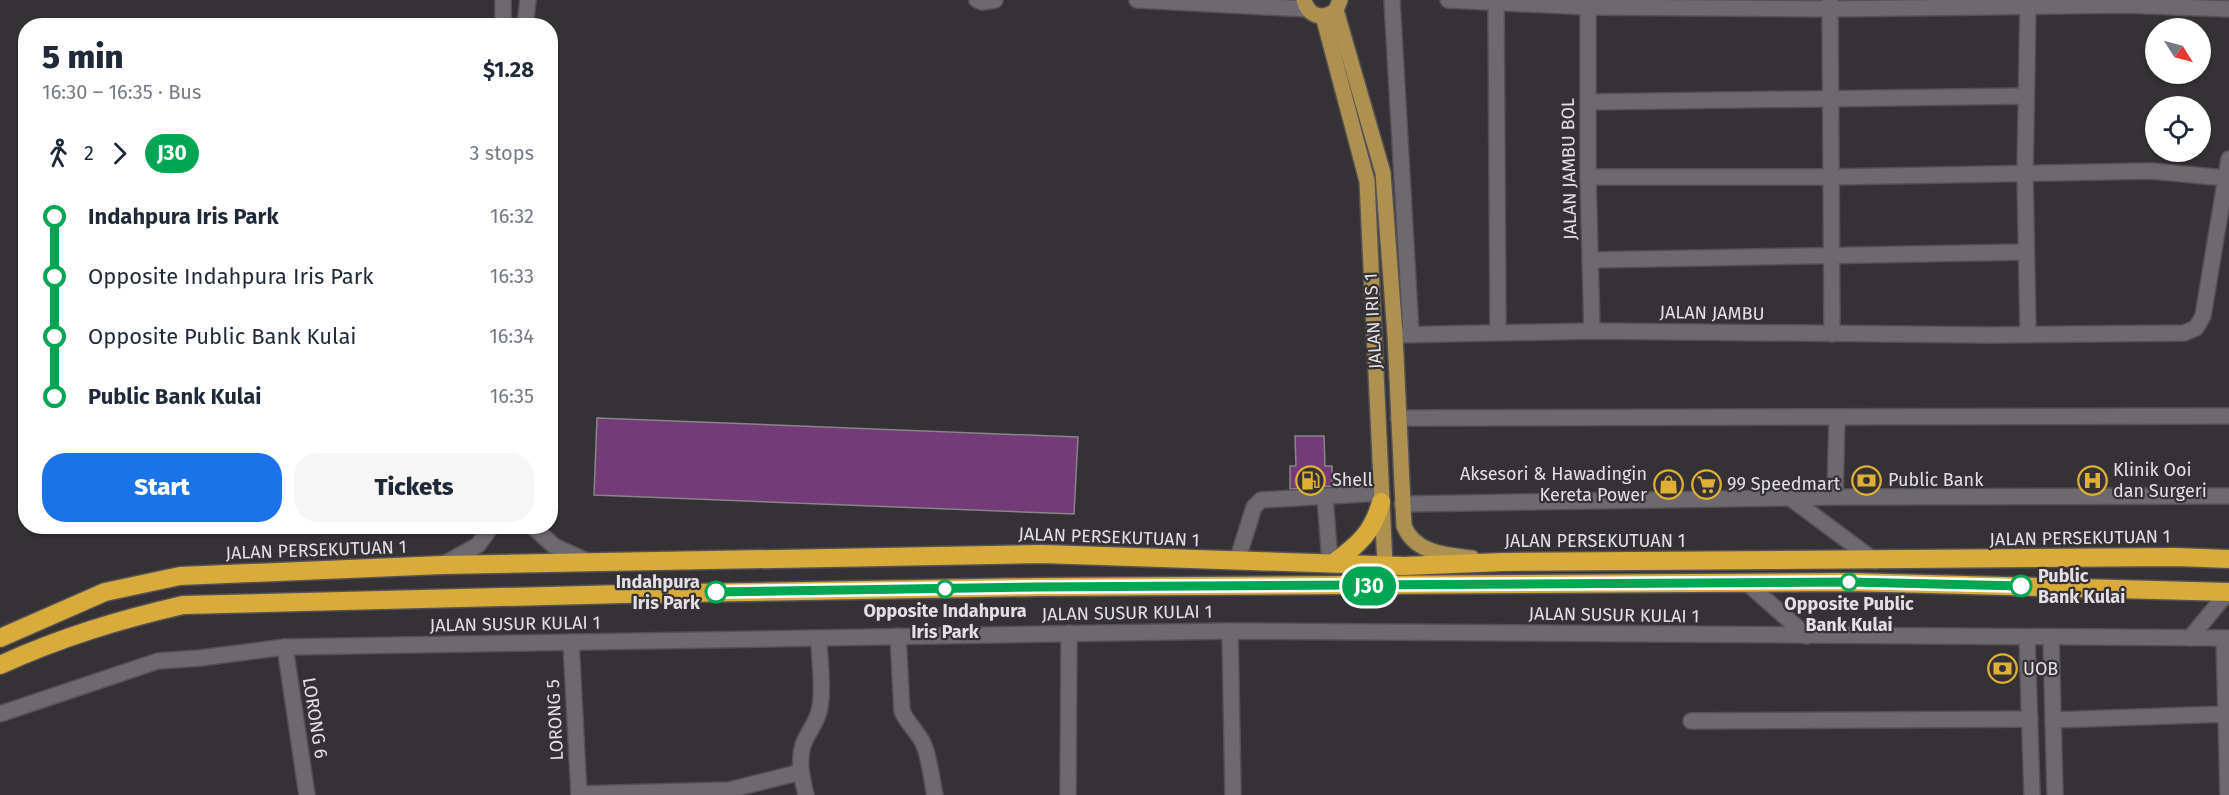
<!DOCTYPE html>
<html lang="en">
<head>
<meta charset="utf-8">
<style>
  :root { --surface:#fff; --page:#f6f6f7; --text:#1f2937; --muted:#747a83; --accent:#1a73e8 }
  body { margin:0; font-family:"Fira Sans",sans-serif; background:var(--page); color:var(--text); height:100vh; display:flex; flex-direction:column; font-size:22px; white-space:nowrap }
  * { box-sizing:border-box; margin:0 }
  p { font-size:20px; color:var(--muted) }
  .icon { flex:none; width:33px; height:33px; fill:none; stroke:currentColor; stroke-width:2; stroke-linecap:round; stroke-linejoin:round }
  .map { position:relative; flex:1; overflow:hidden }
  .panel { position:absolute; left:18px; top:18px; width:540px; height:516px; display:flex; flex-direction:column; background:var(--surface); border-radius:24px; box-shadow:0 2px 4px #0004 }
  .panel>* { flex:none }
  .badge { padding:0 12px; border-radius:20px; font-size:21px; line-height:39px }
  .needle { width:39px; rotate:126deg }
  .controls { position:absolute; left:2145px; top:18px; display:grid; gap:12px }
  .controls a { display:grid; place-items:center; width:66px; height:66px; border-radius:50%; background:var(--surface); box-shadow:0 2px 4px #0004; font-size:30px }
  .map>.badge { position:absolute; translate:-50% -50%; box-shadow:0 0 0 3px #fff }
  .legs { display:flex; align-items:center; gap:9px; height:66px; padding:0 24px; font-size:20px }
  .legs p { margin-inline-start:auto }
  .head { display:flex; align-items:center; justify-content:space-between; height:102px; padding:0 24px }
  h1 { font-size:33px; font-weight:800; line-height:45px }
  .button { display:flex; gap:12px; margin-top:auto; padding:12px 24px }
  .button a { flex:1; height:69px; border-radius:24px; background:var(--accent); color:#fff; font-size:24px; font-weight:800; line-height:69px; text-align:center }
  .button a+a { background:var(--page); color:var(--text) }
  ul { padding:0 24px; list-style:none }
  li { display:flex; align-items:center; gap:21px; height:60px; font-size:22px }
  li i { display:grid; place-items:center; width:9px; height:100%; margin:0 8px; background:currentColor }
  li i::after { content:''; width:15px; height:15px; margin:-8px; border:4px solid; border-radius:50%; background:var(--surface) }
  li p { margin-inline-start:auto }
  li:first-child i { background:linear-gradient(#0000 50%,currentColor 0) }
  li:last-child i { background:linear-gradient(currentColor 50%,#0000 0) }
  .map>svg:first-child { display:block }
</style>
</head>
<body>
<div class="map">
<svg width="2229" height="795" viewBox="0 0 2229 795">
  <rect width="100%" height="100%" fill="#353235"/>
  <g fill="#733c78" stroke="#888488" stroke-width="1.5">
    <polygon points="597,418 1078,437 1074,514 594,495"/>
    <polygon points="1295,436 1324,436 1325,466 1332,466 1332,486 1290,489 1290,466 1296,466"/>
  </g>
  <g fill="none" stroke-linecap="round" stroke-linejoin="round">
    <defs>
      <g id="minor">
        <polyline points="503,0 503,26"/>
        <polyline points="977,0 982,2 995,0"/>
        <polyline points="1137,0 1307,9"/>
        <polyline points="1392,0 1411,334"/>
        <polyline points="1448,0 1588,7 1830,9 2126,5 2229,9"/>
        <polyline points="1830,0 1832,334"/>
        <polyline points="1496,1 1498,332"/>
        <polyline points="1588,7 1588,177 1592,331"/>
        <polyline points="525,26 528,0"/>
        <polyline points="1588,102 2026,96"/>
        <polyline points="1588,177 1832,177 2151,171 2226,178"/>
        <polyline points="1590,260 2026,252"/>
        <polyline points="2028,334 2025,175 2028,0"/>
        <polyline points="1395,335 1592,331 1991,335 2184,333 2196,328 2203,316 2229,159"/>
        <polyline points="1398,418 2229,416"/>
        <polyline points="1325,497 1330,562"/>
        <polyline points="1789,497 1875,561"/>
        <polyline points="1835,497 1837,417"/>
        <polyline points="1402,504 1835,497 2229,496"/>
        <polyline points="532,526 554,546 587,561"/>
        <polyline points="1237,561 1254,507 1261,500 1381,493"/>
        <polyline points="442,565 478,545 492,526"/>
        <polyline points="1747,583 1807,636"/>
        <polyline points="1230,631 1233,795"/>
        <path d="M 898,636 L 902,711 C 907,723 917,731 923,743 C 930,758 931,778 935,795"/>
        <polyline points="2027,637 2032,795"/>
        <polyline points="2051,637 2055,795"/>
        <polyline points="2190,638 2228,592"/>
        <polyline points="2224,638 2226,714"/>
        <polyline points="571,642 579,795"/>
        <polyline points="285,647 307,795"/>
        <polyline points="0,714 158,661 200,658 285,647 1230,631 2229,638"/>
        <polyline points="2053,720 2226,714 2228,795"/>
        <polyline points="1691,721 2030,719"/>
        <polyline points="579,794 729,790 801,772"/>
        <path d="M 806,795 C 802,779 798,761 803,745 C 808,731 818,722 820,707 C 824,685 819,660 819,638"/>
        <polyline points="1068,795 1069,633"/>
      </g>
      <g id="major">
        <path d="M 1304,0 C 1308,16 1323,21 1336,10 L 1340,0"/>
        <path d="M 1336,10 L 1383,173 L 1395,335 L 1404,526 C 1415,553 1445,555 1472,558"/>
        <polyline points="1323,16 1367,181 1385,565"/>
      </g>
      <g id="highway">
        <path d="M 1335,562 C 1359,544 1373,532 1381,502"/>
        <polyline points="0,638 105,592 180,576 442,565 1042,554 1404,566 1503,562 2176,557 2229,559"/>
        <path d="M 0,665 C 62,637 118,620 183,605 L 624,594 L 1039,587 L 1849,582 L 2229,592"/>
      </g>
    </defs>
    <use href="#minor" stroke="#545154" stroke-width="18"/>
    <use href="#major" stroke="#545154" stroke-width="18"/>
    <use href="#highway" stroke="#545154" stroke-width="21"/>
    <use href="#minor" stroke="#6d696e" stroke-width="15"/>
    <use href="#major" stroke="#ae914f" stroke-width="15"/>
    <use href="#highway" stroke="#d9ab3a" stroke-width="18"/>
  </g>
  <g fill="none" stroke-linecap="round" stroke-linejoin="round">
    <defs>
      <polyline id="line-1" points="716,592 1039,587 1849,582 2021,586"/>
    </defs>
    <use href="#line-1" stroke="#fff" stroke-width="14"/>
    <use href="#line-1" stroke="#00a651" stroke-width="9"/>
  </g>
  <defs>
    <symbol id="fuel-ring" viewBox="-11 -11 22 22"><circle r="9.5" fill="#353235" stroke="#e0b034" stroke-width="1.5"/><path d="M-5.5-6h7V0h2V4h1.3V-2.5L3-4.5l.8-.8L6-3V5H2.5V1h-1V6h-7ZM-4.2-4.7v3.2H.2V-4.7Z" fill="#e0b034"/></symbol>
    <symbol id="bank-ring" viewBox="-11 -11 22 22"><circle r="9.5" fill="#353235" stroke="#e0b034" stroke-width="1.5"/><path d="M-6-4H6V4H-6ZM0-2.3a2.3 2.3 0 1 0 0 4.6a2.3 2.3 0 1 0 0-4.6Z" fill="#e0b034"/></symbol>
    <symbol id="hospital-ring" viewBox="-11 -11 22 22"><circle r="9.5" fill="#353235" stroke="#e0b034" stroke-width="1.5"/><path d="M-5-5h3v3.5h4V-5h3V5h-3V1.5h-4V5h-3Z" fill="#e0b034"/></symbol>
    <symbol id="shop-ring" viewBox="-11 -11 22 22"><circle r="9.5" fill="#353235" stroke="#e0b034" stroke-width="1.5"/><path d="M-5-2.5h2.3a2.7 3.5 0 0 1 5.4 0H5L5.5 6h-11ZM-1.5-2.5h3a1.5 2.3 0 0 0-3 0Z" fill="#e0b034"/></symbol>
    <symbol id="supermarket-ring" viewBox="-11 -11 22 22"><circle r="9.5" fill="#353235" stroke="#e0b034" stroke-width="1.5"/><path d="M-6-5.5h2.5l.6 2H6L4.5 2H-2.5L-4.4-4H-6ZM-1.5 3.2a1.3 1.3 0 1 0 .1 0ZM3 3.2a1.3 1.3 0 1 0 .1 0Z" fill="#e0b034"/></symbol>
  </defs>
  <g fill-rule="evenodd">
    <use href="#fuel-ring" x="1294" y="464" width="33" height="33"/>
    <use href="#bank-ring" x="1850" y="464" width="33" height="33"/>
    <use href="#hospital-ring" x="2076" y="464" width="33" height="33"/>
    <use href="#shop-ring" x="1652" y="468" width="33" height="33"/>
    <use href="#supermarket-ring" x="1690" y="468" width="33" height="33"/>
    <use href="#bank-ring" x="1986" y="652" width="33" height="33"/>
  </g>
  <g fill="#fff" stroke="#00a651" stroke-width="3">
    <circle cx="1849" cy="582" r="8"/>
    <circle cx="2021" cy="586" r="10"/>
    <circle cx="945" cy="589" r="8"/>
    <circle cx="716" cy="592" r="10"/>
  </g>
  <g text-anchor="middle" stroke-width="4.5" stroke-linejoin="round" paint-order="stroke">
    <g font-size="18" fill="#e2e0e3" stroke="#353235">
      <text transform="translate(1569 169) rotate(-91)" y="6">JALAN JAMBU BOL</text>
      <text transform="translate(1712 313) rotate(1)" y="6">JALAN JAMBU</text>
      <text transform="translate(1373 321) rotate(-93)" y="6">JALAN IRIS 1</text>
      <text transform="translate(1109 537) rotate(2)" y="6">JALAN PERSEKUTUAN 1</text>
      <text transform="translate(2080 538) rotate(-1)" y="6">JALAN PERSEKUTUAN 1</text>
      <text x="1595" y="547">JALAN PERSEKUTUAN 1</text>
      <text transform="translate(316 550) rotate(-2)" y="6">JALAN PERSEKUTUAN 1</text>
      <text transform="translate(1127 613) rotate(-1)" y="6">JALAN SUSUR KULAI 1</text>
      <text transform="translate(1614 615) rotate(1)" y="6">JALAN SUSUR KULAI 1</text>
      <text transform="translate(515 624) rotate(-1)" y="6">JALAN SUSUR KULAI 1</text>
      <text transform="translate(315 718) rotate(81)" y="6">LORONG 6</text>
      <text transform="translate(555 720) rotate(-93)" y="6">LORONG 5</text>
    </g>
    <g font-size="18" fill="#e2e0e3" stroke="#353235" text-anchor="start">
      <text x="2113" y="476">Klinik Ooi<tspan x="2113" dy="21">dan Surgeri</tspan></text>
      <text x="1647" y="480" text-anchor="end">Aksesori &amp; Hawadingin<tspan x="1647" dy="21">Kereta Power</tspan></text>
      <text x="1332" y="486">Shell</text>
      <text x="1888" y="486">Public Bank</text>
      <text x="1727" y="490">99 Speedmart</text>
      <text x="2023" y="675">UOB</text>
    </g>
    <g font-size="18" font-weight="bold" fill="#e2e0e3" stroke="#353235">
      <text x="2038" y="582" text-anchor="start">Public<tspan x="2038" dy="21">Bank Kulai</tspan></text>
      <text x="700" y="588" text-anchor="end">Indahpura<tspan x="700" dy="21">Iris Park</tspan></text>
      <text x="1849" y="610">Opposite Public<tspan x="1849" dy="21">Bank Kulai</tspan></text>
      <text x="945" y="617">Opposite Indahpura<tspan x="945" dy="21">Iris Park</tspan></text>
    </g>
  </g>
</svg>
<div class="controls">
<a><svg class="needle" viewBox="-14 -14 28 28"><path d="M0-13l5 13h-10z" fill="#e53935"/><path d="M0 13l5-13h-10z" fill="#747a83"/></svg></a>
<a><svg class="icon" aria-label="locate" viewBox="0 0 24 24"><circle cx="12" cy="12" r="6"/><path d="M12 2v4M12 18v4M2 12h4M18 12h4"/></svg></a>
</div>
<b class="badge" style="left:1369px;top:586px;background:#00a651;color:#fff">J30</b>
<section class="panel">
<div class="head"><div><h1>5 min</h1><p>16:30 – 16:35 · Bus</p></div><b>$1.28</b></div>
<div class="legs"><svg class="icon" aria-label="walk" viewBox="0 0 24 24"><circle cx="13" cy="4" r="2"/><path d="M13 8l-2 6 4 7M11 14l-3 7M7 12l3-4h3l4 4"/></svg>2<svg class="icon" aria-label="forward" viewBox="0 0 24 24"><path d="M9 5l7 7-7 7"/></svg><b class="badge" style="background:#00a651;color:#fff">J30</b><p>3 stops</p></div>
<ul>
<li><i style="color:#00a651"></i><b>Indahpura Iris Park</b><p>16:32</p></li>
<li><i style="color:#00a651"></i><span>Opposite Indahpura Iris Park</span><p>16:33</p></li>
<li><i style="color:#00a651"></i><span>Opposite Public Bank Kulai</span><p>16:34</p></li>
<li><i style="color:#00a651"></i><b>Public Bank Kulai</b><p>16:35</p></li>
</ul>
<div class="button"><a>Start</a><a>Tickets</a></div>
</section>
</div>
</body>
</html>
